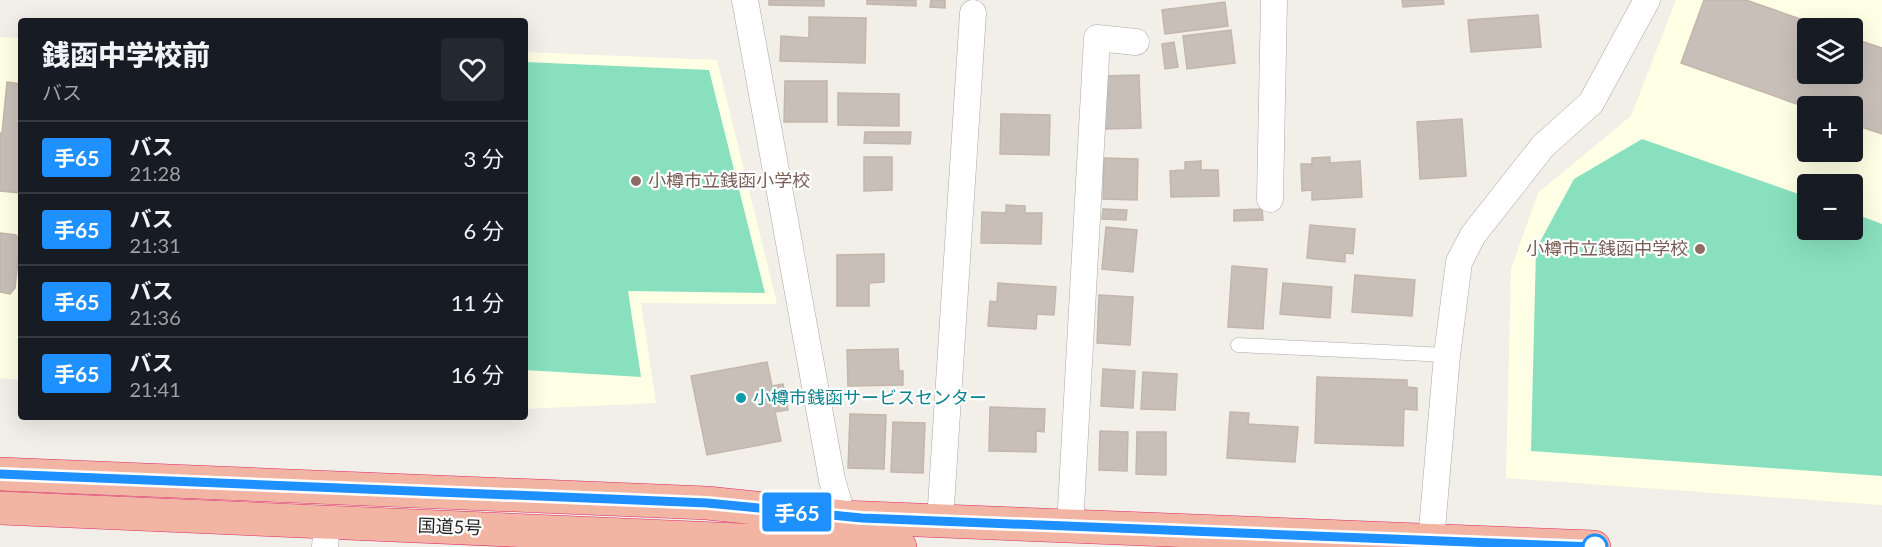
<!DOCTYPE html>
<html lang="ja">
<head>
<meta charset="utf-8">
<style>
  :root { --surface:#171b24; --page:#242831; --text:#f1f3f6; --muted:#9ea1a6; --line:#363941 }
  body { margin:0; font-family:Lato,"Noto Sans JP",sans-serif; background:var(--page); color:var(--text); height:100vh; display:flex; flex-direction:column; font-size:22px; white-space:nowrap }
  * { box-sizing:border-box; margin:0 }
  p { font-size:20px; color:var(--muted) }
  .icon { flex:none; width:33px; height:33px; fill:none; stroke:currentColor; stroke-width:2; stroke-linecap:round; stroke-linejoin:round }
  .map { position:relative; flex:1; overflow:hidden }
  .sheet { position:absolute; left:18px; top:18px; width:510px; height:402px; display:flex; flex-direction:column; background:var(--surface); border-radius:6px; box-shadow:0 6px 24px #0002 }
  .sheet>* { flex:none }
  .badge { padding:0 12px; border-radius:4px; font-size:21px; line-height:39px }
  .fabs { position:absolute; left:1797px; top:18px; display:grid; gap:12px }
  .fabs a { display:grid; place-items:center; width:66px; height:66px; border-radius:6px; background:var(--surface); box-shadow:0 6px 24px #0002; font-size:30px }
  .map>.badge { position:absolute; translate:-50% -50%; box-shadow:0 0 0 3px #fff }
  .round { display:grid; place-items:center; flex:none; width:63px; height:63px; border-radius:6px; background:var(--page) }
  .summary { display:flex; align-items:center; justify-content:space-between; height:102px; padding:0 24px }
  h1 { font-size:28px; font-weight:800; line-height:45px }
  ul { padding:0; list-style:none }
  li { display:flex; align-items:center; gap:18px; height:72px; padding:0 24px; border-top:2px solid var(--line) }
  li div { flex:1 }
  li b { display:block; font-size:22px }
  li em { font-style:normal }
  li .badge { min-width:66px; font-weight:700; text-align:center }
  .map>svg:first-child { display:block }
</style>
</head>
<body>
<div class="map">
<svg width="1882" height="547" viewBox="0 0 1882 547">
  <rect width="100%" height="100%" fill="#f2efe9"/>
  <g fill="#ffffe5" fill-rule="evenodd">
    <path d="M 1676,0 L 1882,0 L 1882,505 L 1506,478 L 1511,269 L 1538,193 L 1631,116 ZM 1808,28 L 1852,28 L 1852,74 L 1808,74 ZM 1808,106 L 1852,106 L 1852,152 L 1808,152 ZM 1808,184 L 1852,184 L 1852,230 L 1808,230 Z"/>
    <polygon points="0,37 21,38 21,380 0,378"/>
    <polygon points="525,52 717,60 777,304 641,303 656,403 525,409"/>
  </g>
  <g fill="#88e0be">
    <polygon points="525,62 709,70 765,293 628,291 641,377 525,370"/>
    <polygon points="1642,139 1807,197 1808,230 1852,230 1853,213 1882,224 1882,476 1531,451 1536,249 1574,179"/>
  </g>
  <g fill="#c7bfb8" stroke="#c4b6ab" stroke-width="1.5">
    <polygon points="769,0 824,0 824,6 769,5"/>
    <polygon points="867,0 916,0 916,6 867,4"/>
    <polygon points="931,0 945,0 945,8 930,7"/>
    <polygon points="1402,0 1443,0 1444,4 1403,7"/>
    <polygon points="1704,0 1746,0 1826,28 1808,28 1808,74 1852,74 1852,38 1882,48 1882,134 1852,124 1852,106 1808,108 1681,63"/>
    <polygon points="1225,2 1228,26 1165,34 1162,10"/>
    <polygon points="1538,15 1541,47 1471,52 1468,20"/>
    <polygon points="809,17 866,18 865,63 780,61 781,36 809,38"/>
    <polygon points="1231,30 1235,63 1187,69 1183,36"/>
    <polygon points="1174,42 1178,67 1165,69 1162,44"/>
    <polygon points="1139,75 1141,128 1104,129 1102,76"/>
    <polygon points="785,81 827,81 827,122 784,122"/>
    <polygon points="7,82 21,84 21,198 21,193 0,191 0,133 2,133"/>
    <polygon points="838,93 899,94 899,126 838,125"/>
    <polygon points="1001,114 1050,115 1049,155 1000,154"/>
    <polygon points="1462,119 1466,176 1420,179 1417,122"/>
    <polygon points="865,132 911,132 910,144 864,143"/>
    <polygon points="864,157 892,157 892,190 864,191"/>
    <polygon points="1330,157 1330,163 1360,161 1362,197 1312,200 1312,190 1302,191 1301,164 1312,164 1312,158"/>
    <polygon points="1104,158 1138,159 1137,200 1103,199"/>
    <polygon points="1201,161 1201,170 1218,170 1219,196 1171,197 1170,171 1185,170 1185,162"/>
    <polygon points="1006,205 1025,206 1025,213 1042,213 1041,244 981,243 982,212 1006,213"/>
    <polygon points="1103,209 1127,210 1126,220 1102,219"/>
    <polygon points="1262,209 1263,220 1234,221 1234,210"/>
    <polygon points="1310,225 1355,229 1353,254 1345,253 1345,262 1307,258"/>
    <polygon points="1106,227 1137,230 1133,272 1102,269"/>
    <polygon points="0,233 16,235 20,242 15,288 10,294 0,292"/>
    <polygon points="884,254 884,282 869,283 869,306 837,306 837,255"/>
    <polygon points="1232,266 1267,269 1263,329 1228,327"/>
    <polygon points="1355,275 1415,280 1412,316 1352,312"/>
    <polygon points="998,283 1056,287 1054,315 1037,314 1036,329 988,326 990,301 997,302"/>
    <polygon points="1283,283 1332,287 1330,318 1280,314"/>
    <polygon points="1099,295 1133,297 1130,345 1097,343"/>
    <polygon points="898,349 899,371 903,371 903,385 848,386 847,350"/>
    <polygon points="767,362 772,386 783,384 788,410 775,412 781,441 707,455 691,376"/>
    <polygon points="1103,369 1135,371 1133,408 1101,406"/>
    <polygon points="1143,372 1177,374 1175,410 1141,409"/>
    <polygon points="1317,377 1407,380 1407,387 1417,388 1417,410 1404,409 1403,446 1315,443"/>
    <polygon points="990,407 1045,409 1044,432 1036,431 1036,452 989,451"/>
    <polygon points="1230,412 1249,413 1248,424 1298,427 1295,462 1227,458"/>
    <polygon points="850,414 886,415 884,469 848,468"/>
    <polygon points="893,422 925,423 923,473 891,472"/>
    <polygon points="1100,431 1128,432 1127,471 1099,470"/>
    <polygon points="1137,432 1166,432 1166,475 1136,474"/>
  </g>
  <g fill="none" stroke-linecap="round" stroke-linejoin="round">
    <defs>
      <polyline id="service" points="1238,345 1447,355"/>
      <g id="minor">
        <polyline points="745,0 832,480 843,517"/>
        <polyline points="1270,199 1274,0"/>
        <polyline points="940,521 973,13"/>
        <polyline points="1070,526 1097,38 1136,42"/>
        <polyline points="1431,541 1447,355 1459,262 1473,235 1543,146 1591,103 1647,0"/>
        <polyline points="325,547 327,522"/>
      </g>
      <g id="trunk">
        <polyline points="0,474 707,503 843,517 1594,547"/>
        <polyline points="0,508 900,547"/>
      </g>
    </defs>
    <use href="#service" stroke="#a9a9a9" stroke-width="15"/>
    <use href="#minor" stroke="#a9a9a9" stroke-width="27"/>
    <use href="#trunk" stroke="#dc2a67" stroke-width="34"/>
    <use href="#service" stroke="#fff" stroke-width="14"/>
    <use href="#minor" stroke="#fff" stroke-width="26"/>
    <use href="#trunk" stroke="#f2b4a3" stroke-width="33"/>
  </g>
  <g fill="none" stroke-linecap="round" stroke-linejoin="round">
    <defs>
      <polyline id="line" points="0,474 707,503 862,518 1595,547"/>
    </defs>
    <use href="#line" stroke="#fff" stroke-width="14"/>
    <use href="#line" stroke="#1e90ff" stroke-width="9"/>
  </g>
  <g fill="#8d6e63" stroke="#fff" stroke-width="2">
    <circle cx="636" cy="181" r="6"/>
    <circle cx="1700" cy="249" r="6"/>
  </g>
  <circle fill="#0f9aa8" stroke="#fff" stroke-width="2" cx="741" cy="398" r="6"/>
  <circle fill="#fff" stroke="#1e90ff" stroke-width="3" cx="1595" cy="547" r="12"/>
  <g text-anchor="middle" stroke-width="4.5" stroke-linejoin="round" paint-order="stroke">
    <g font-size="18" fill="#785e54" stroke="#fff" text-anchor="start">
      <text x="648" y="187">小樽市立銭函小学校</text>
      <text x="1688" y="255" text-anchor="end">小樽市立銭函中学校</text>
    </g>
    <g font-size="18" fill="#0d838f" stroke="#fff" text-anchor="start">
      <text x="753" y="404">小樽市銭函サービスセンター</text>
    </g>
    <g font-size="18" fill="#222" stroke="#fff">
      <text transform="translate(450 527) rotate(2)" y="6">国道5号</text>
    </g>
  </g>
</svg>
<div class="fabs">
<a><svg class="icon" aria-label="layers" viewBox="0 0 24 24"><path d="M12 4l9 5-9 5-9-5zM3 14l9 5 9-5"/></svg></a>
<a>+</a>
<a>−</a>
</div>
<b class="badge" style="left:797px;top:512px;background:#1e90ff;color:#fff">手65</b>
<section class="sheet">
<div class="summary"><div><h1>銭函中学校前</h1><p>バス</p></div><a class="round"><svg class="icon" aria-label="heart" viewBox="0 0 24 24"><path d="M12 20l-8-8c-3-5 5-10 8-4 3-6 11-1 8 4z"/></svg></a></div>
<ul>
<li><span class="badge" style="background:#1e90ff;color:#fff">手65</span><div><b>バス</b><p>21:28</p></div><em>3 分</em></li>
<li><span class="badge" style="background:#1e90ff;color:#fff">手65</span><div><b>バス</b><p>21:31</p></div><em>6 分</em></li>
<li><span class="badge" style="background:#1e90ff;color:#fff">手65</span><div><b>バス</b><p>21:36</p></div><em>11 分</em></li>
<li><span class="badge" style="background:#1e90ff;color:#fff">手65</span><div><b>バス</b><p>21:41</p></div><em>16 分</em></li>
</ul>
</section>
</div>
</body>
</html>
